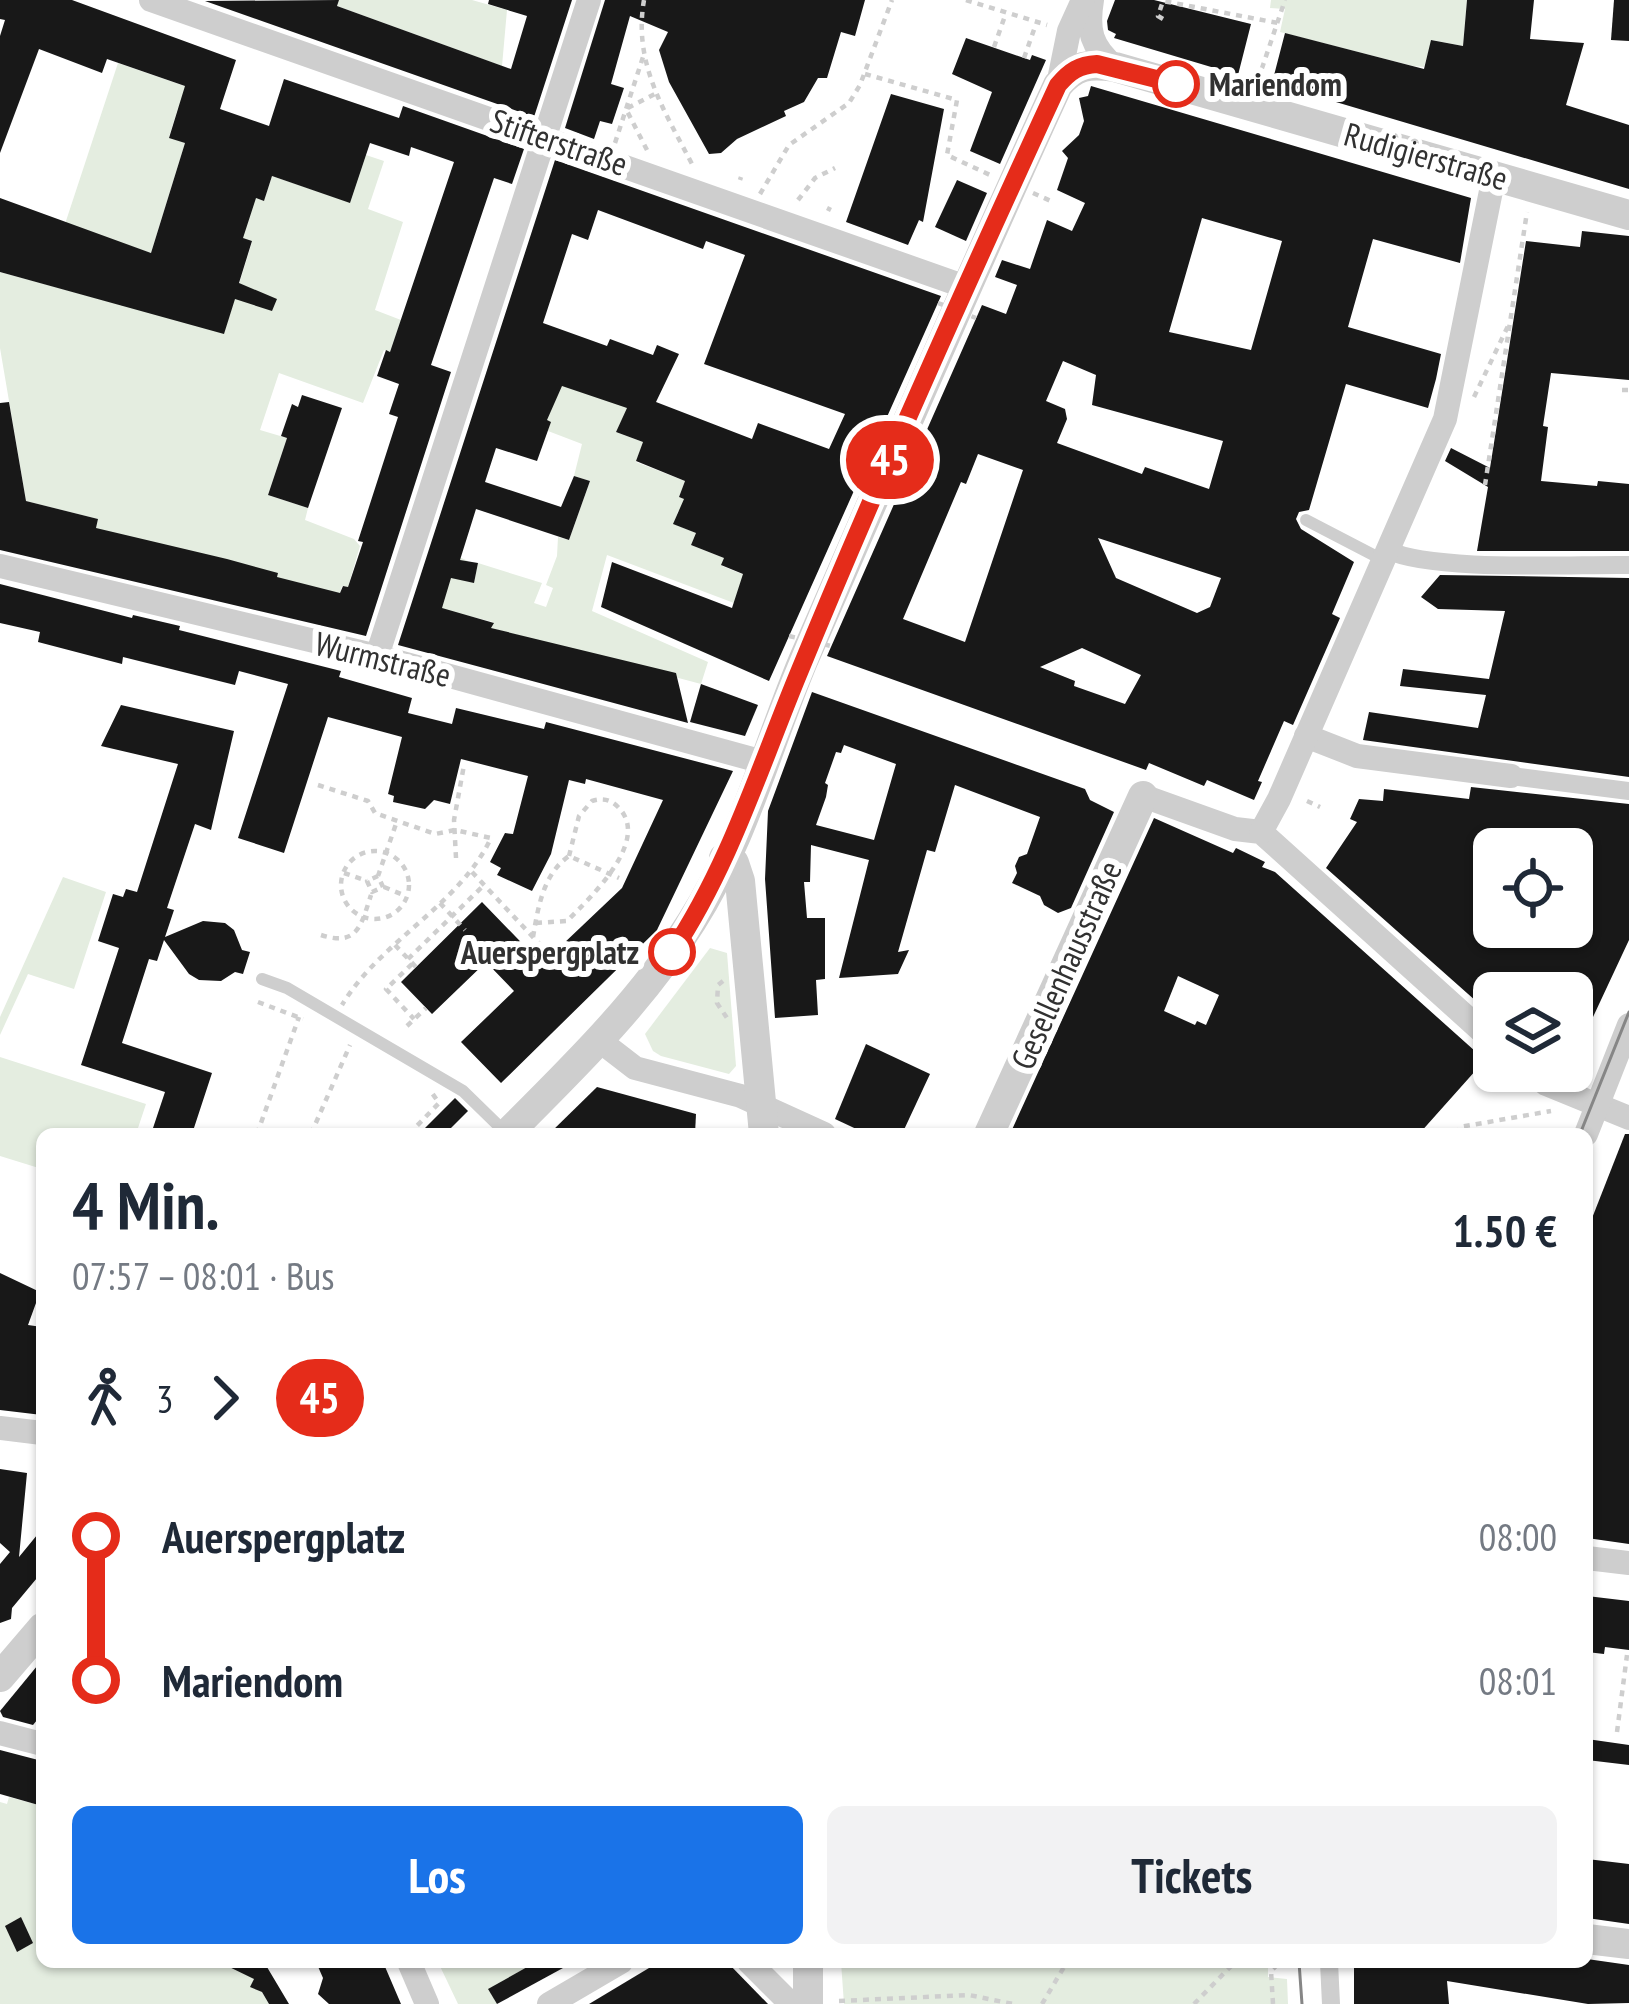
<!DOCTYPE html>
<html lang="de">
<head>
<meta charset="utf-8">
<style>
  :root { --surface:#fff; --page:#f2f2f3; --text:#1f2937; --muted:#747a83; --accent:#1a73e8 }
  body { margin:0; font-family:"PT Sans Narrow",sans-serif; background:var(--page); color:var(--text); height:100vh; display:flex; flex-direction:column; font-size:45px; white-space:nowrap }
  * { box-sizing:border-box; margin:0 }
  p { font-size:39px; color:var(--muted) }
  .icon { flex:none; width:66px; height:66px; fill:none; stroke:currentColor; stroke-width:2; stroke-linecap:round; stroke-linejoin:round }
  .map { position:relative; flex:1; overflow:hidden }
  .sheet { position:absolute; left:36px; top:1128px; width:1557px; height:840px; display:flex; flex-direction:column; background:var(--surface); border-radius:18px; box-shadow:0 3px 9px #0004 }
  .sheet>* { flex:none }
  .badge { padding:0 24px; border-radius:39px; font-size:42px; line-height:78px }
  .buttons { position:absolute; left:1473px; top:828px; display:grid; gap:24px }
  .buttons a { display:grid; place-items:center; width:120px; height:120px; border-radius:18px; background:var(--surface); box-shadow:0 3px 9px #0004; font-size:60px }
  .map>.badge { position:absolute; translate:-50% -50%; box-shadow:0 0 0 6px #fff }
  .legs { display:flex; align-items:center; gap:18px; height:132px; padding:0 36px; font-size:39px }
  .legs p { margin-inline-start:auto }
  .headline { display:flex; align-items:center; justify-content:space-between; height:204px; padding:0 36px }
  h1 { font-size:66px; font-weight:700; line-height:90px }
  .button { display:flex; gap:24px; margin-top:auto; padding:24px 36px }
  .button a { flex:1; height:138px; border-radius:18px; background:var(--accent); color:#fff; font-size:48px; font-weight:700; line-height:138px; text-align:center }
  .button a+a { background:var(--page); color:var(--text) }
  ul { padding:0 36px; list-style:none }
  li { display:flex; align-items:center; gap:42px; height:144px; font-size:45px }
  li i { display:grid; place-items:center; width:18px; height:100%; margin:0 15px; background:currentColor }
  li i::after { content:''; width:30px; height:30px; margin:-15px; border:9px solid; border-radius:50%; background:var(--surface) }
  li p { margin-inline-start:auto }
  li:first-child i { background:linear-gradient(#0000 50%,currentColor 0) }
  li:last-child i { background:linear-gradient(currentColor 50%,#0000 0) }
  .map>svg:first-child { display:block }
</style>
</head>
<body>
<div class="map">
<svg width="1629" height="2004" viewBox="0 0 1629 2004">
  <rect width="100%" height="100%" fill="#fff"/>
  <g fill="#e4ede0">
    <polygon points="334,0 472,0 507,10 502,66 337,6 338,2"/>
    <polygon points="1271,0 1467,0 1463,46 1432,40 1424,67 1413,66 1280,32 1285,9 1270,8"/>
    <polygon points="118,63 202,92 178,108 169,137 185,143 151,253 65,224"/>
    <polygon points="366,155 384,161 368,209 403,222 375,310 401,320 390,352 384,350 363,403 279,373 260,430 287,438 268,495 308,508 305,520 354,539 360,546 348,587 342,586 337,602 226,564 226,559 95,532 98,519 26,501 0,348 0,272 224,333 252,242 240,237 251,196 264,201 272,176 349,202"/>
    <polygon points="643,376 616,432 643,442 636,462 685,481 679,497 725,515 678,511 674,524 696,533 691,545 724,558 722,566 769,585 734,603 607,555 592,611 708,662 701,684 491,628 493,622 465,615 429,613 457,556 468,561 464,581 474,582 478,563 542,583 534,603 546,607 553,588 546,585 557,556 558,537 569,540 590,481 574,476 582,444 548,431 550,422 517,410 562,386"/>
    <polygon points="63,877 106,892 74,989 28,974 0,1035 0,1017"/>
    <polygon points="710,948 727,953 736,1066 729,1074 661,1056 653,1051 645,1034"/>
    <polygon points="0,1057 146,1104 136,1134 42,1134 42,1169 0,1156"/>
    <polygon points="9,1797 42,1806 42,1962 241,1962 254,1979 251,1987 262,1992 269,2004 0,2004 0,1802 7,1804"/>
    <polygon points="438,1962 536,1962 489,1989 497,2004 458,2004"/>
    <polygon points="841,1962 1268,1962 1268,1977 1287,1979 1288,2004 844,2004"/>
  </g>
  <g fill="#181818" fill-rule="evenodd">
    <polygon points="0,0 72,0 236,60 220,109 269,126 284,79 399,118 403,106 524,149 512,184 494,178 431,365 451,372 366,636 0,550 0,403 9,402 26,501 98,519 96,528 227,559 278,573 277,577 340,593 343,586 348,587 363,542 358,541 398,417 389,414 399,384 377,376 386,350 390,352 454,162 411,147 409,156 370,143 350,203 272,176 264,201 256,198 243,238 252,241 239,283 277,299 272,311 235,299 224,334 0,272 0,198 151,253 185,143 169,138 185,86 107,59 102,73 39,49 0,153 0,36 5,20 0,19"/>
    <polygon points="339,0 337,6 511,69 527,16 488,4 489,0 572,0 534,117 205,1"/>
    <polygon points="605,0 865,0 855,36 841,32 827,78 818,78 804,102 784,111 786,116 737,139 721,153 709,154 669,82 659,50 668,32 630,16 611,84 624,88 612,124 600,121 594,139 565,128"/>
    <polygon points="1115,0 1154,0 1251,24 1238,75 1114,38 1116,34 1108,30 1107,21"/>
    <polygon points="1467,0 1534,0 1530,39 1584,43 1566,105 1629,125 1629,189 1272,83 1285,33 1424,69 1431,40 1463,46"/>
    <polygon points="1614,0 1629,0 1629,41 1611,40"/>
    <polygon points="966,38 1030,60 1032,55 1046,60 1000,164 970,151 992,92 952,74"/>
    <path d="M 1091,86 L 1471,198 L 1460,263 L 1373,239 L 1348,327 L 1441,354 L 1436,379 L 1428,408 L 1346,384 L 1309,510 L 1299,512 L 1296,519 L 1301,529 L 1354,562 L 1332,614 L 1340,618 L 1293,725 L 1284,721 L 1258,781 L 1262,782 L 1254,800 L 1207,780 L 1204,786 L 1149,763 L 1146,770 L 827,656 L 982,305 L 1006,314 L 1017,285 L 995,277 L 1002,260 L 1030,269 L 1047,220 L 1072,231 L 1085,203 L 1057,190 L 1068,158 L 1062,151 L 1079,135 L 1084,121 L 1079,98 L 1088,96 ZM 1202,218 L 1282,241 L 1251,350 L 1169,332 ZM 1063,361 L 1096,375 L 1092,405 L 1223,441 L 1209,489 L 1145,467 L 1142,474 L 1057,443 L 1067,419 L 1065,409 L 1046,401 ZM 978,454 L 1023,470 L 965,642 L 903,619 L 961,482 L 966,484 ZM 1098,538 L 1221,578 L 1210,607 L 1197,613 L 1116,578 ZM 1082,648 L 1141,675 L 1125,704 L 1074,686 L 1075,681 L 1040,667 Z"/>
    <polygon points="891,94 944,109 923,222 919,220 908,245 846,222"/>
    <path d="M 555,160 L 941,296 L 769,681 L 601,607 L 612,562 L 732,608 L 743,574 L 721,565 L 724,558 L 691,545 L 696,533 L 673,524 L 684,499 L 679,497 L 685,481 L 636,461 L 643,442 L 616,432 L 627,408 L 562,386 L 547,420 L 551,422 L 537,461 L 496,448 L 485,482 L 561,507 L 574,476 L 590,481 L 569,540 L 476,509 L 460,560 L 478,563 L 474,583 L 451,578 L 442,608 L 494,623 L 491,628 L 676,673 L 688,723 L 398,645 ZM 598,210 L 703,249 L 706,241 L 745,255 L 704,364 L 845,414 L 829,449 L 758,423 L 752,439 L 656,402 L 679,354 L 657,345 L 653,355 L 610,339 L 607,346 L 543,323 L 572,234 L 588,240 Z"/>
    <polygon points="957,180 987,193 966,241 935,227"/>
    <polygon points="1582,231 1629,236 1629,380 1551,373 1543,426 1548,427 1541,481 1597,486 1598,481 1629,484 1629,551 1477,551 1488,487 1445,461 1451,448 1490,468 1526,241 1580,247"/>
    <polygon points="302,395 342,408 308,508 268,495 287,438 281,436 292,404 298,407"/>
    <polygon points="1440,575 1629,578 1629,777 1363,740 1369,712 1478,728 1486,695 1400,686 1403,669 1489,679 1505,611 1438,609 1421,597"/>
    <polygon points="0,584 132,618 133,615 180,626 179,630 341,671 339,677 412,698 408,713 452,724 456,708 544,729 546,722 733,771 657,930 501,1083 461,1042 514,991 486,962 432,1014 401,982 482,902 542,964 622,888 663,800 586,779 585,784 569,780 551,854 532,891 497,875 501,868 490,862 505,833 513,834 528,776 461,759 450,804 434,800 425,809 393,802 394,796 388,794 402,737 328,717 284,853 238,838 288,684 239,671 235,685 123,657 122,664 38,642 40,632 0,623"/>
    <polygon points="701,684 758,705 745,736 690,722"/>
    <path d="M 812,692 L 1085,789 L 1090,800 L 1114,812 L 1071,908 L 1058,913 L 1044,905 L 1040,896 L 1012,883 L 1017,873 L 1015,866 L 1019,857 L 1027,854 L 1040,817 L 955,785 L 935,852 L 927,850 L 898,952 L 909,950 L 898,974 L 839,978 L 869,860 L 811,845 L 810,882 L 804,882 L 807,918 L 825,918 L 825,979 L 816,980 L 818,1015 L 775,1018 L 765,879 L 768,811 ZM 844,745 L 896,764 L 874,840 L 816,825 L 826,797 L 828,785 L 825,783 L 836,752 L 841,753 Z"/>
    <polygon points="121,705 234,731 211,830 195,824 167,908 174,910 165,937 203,921 225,923 234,930 242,950 250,952 243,974 235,972 221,981 199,980 189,974 164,940 157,961 149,959 122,1043 212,1073 192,1134 151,1134 165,1092 81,1065 119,948 98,941 113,894 123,897 126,889 137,892 178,764 101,746"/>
    <path d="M 1471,787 L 1629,804 L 1629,940 L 1572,1062 L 1572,993 L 1494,993 L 1494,1017 L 1326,868 L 1357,822 L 1350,819 L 1359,799 L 1383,801 L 1384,789 L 1469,799 ZM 1494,849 L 1572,849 L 1572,927 L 1494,927 Z"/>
    <path d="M 1154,818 L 1233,853 L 1236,848 L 1265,862 L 1262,867 L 1275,872 L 1485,1060 L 1419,1134 L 1010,1134 ZM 1178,976 L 1219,995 L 1206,1025 L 1197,1021 L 1195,1025 L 1164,1011 Z"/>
    <polygon points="866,1044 930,1074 902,1134 867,1134 835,1119"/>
    <polygon points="597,1087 696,1114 695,1134 549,1134"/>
    <polygon points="455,1098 468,1111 445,1134 419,1134"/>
    <polygon points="1625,1134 1629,1134 1629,1544 1587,1538 1587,1231"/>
    <polygon points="0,1273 40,1292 28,1325 42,1327 42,1415 0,1410"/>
    <polygon points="0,1469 27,1473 19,1557 42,1529 42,1572 12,1608 11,1619 0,1623 0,1564 10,1552 0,1543"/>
    <polygon points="1587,1596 1629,1601 1629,1650 1605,1647 1604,1654 1587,1652"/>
    <polygon points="42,1660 42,1714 33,1725 3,1717 0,1711"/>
    <polygon points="1587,1739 1629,1745 1629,1765 1587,1760"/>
    <polygon points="0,1750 42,1761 42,1806 0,1794"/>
    <polygon points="1587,1859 1629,1864 1629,1924 1587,1918"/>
    <polygon points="21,1917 33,1943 17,1952 5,1926"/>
    <polygon points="1587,1959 1629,1965 1629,2003 1588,2004 1447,1981 1449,2004 1354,2004 1354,1962"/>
    <polygon points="219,1962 264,1962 289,2004 269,2004 262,1992 250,1987 254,1979"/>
    <polygon points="316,1962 383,1962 401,2004 329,2004 318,1994 323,1978"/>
    <polygon points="536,1962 574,1962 497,2004 488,1989"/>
    <polygon points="659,1962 727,1962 768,2004 589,2004"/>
  </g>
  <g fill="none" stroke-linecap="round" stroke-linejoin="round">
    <g stroke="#cecece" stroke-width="4.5" stroke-dasharray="6 6" stroke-linecap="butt">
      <path d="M 644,0 C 633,63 664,110 692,164"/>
      <polyline points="966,0 1047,25"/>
      <polyline points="1163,19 1158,16 1163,1 1278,23"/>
      <polyline points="994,47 1006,13"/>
      <polyline points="1024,58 1036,24"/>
      <polyline points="865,74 957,100 947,155 990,175"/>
      <polyline points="1258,80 1285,0"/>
      <polyline points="615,143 643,57"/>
      <polyline points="647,150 626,109 655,94"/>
      <polyline points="740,180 741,177"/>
      <polyline points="1033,193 1053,202"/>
      <polyline points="760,194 789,145 849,103 860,85 892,0"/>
      <polyline points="798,200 815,178 835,168"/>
      <polyline points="828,211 830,207"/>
      <polyline points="1622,390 1629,390"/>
      <polyline points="1474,397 1508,326"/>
      <polyline points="1485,485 1527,212"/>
      <path d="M 318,785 L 368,801 L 375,813 L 435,834 L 455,830 L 491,838 C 459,906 381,940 342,1005"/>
      <polyline points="1307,801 1320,807"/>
      <circle cx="375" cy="885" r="34"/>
      <polyline points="456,858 454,820 464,765"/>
      <polyline points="472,872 547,952"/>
      <polyline points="344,873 367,881"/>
      <polyline points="378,876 367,881 372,892 383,887 378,876 397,821"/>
      <polyline points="384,887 406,896"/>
      <polyline points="440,903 465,930"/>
      <path d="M 536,923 L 567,921 C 590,898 652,840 618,807 C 610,799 602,798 592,801 L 579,816 L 569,856"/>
      <path d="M 321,935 C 358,947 361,925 371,895"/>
      <path d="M 533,937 C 538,908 543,874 569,856 L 619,878"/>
      <polyline points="395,945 416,967"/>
      <polyline points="408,959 484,885"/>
      <polyline points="412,964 386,989 414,1019"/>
      <polyline points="723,981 718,985 717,1003 727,1018"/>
      <polyline points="258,1002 303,1019"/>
      <polyline points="407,1026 426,1008"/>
      <polyline points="257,1134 299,1017"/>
      <polyline points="311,1134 350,1045"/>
      <polyline points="409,1134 439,1103 432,1093"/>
      <polyline points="1456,1134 1460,1127 1551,1111"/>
      <polyline points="1617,1732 1627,1655"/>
      <polyline points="839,2001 969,1995 1013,2004"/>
      <polyline points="1042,2004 1067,1962"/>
      <polyline points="1194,2004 1235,1962"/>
      <polyline points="1273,2004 1271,1971 1280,1962"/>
    </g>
    <g stroke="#cecece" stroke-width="12">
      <polyline points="1306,520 1383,560"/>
      <polyline points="262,979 287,988 463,1091 506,1133"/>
    </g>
    <g stroke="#cecece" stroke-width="18">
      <path d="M 1387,550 C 1434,572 1572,564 1629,565"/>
      <polyline points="1511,776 1629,791"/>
      <polyline points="1329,1962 1331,2004"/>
    </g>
    <g stroke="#cecece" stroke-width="24">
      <polyline points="151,0 966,287"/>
      <path d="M 1092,0 C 1087,30 1091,47 1115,67"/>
      <polyline points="1058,85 1069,31 1083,0"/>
      <polyline points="0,566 377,656 763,762"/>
      <polyline points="377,656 589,0"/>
      <polyline points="1306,736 1357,756 1511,776"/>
      <polyline points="1143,796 1235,829 1261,832 1494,1042"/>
      <polyline points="1261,832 1279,799 1445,419 1494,176"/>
      <polyline points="600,1041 635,1068 741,1096 824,1134"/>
      <polyline points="1529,1071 1546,1084 1629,1118"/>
      <polyline points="1586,1134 1629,1025"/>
      <polyline points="0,1428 42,1433"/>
      <polyline points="1587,1558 1629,1563"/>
      <polyline points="0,1733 42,1744"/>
      <polyline points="409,1962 427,2004"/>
      <polyline points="749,1962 791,2004"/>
      <polyline points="549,2004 621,1962"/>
    </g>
    <g stroke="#cecece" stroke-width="30">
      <polyline points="724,858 734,863 740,881 764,1134"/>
      <path d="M 507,1134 C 574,1067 641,1002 692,921 C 742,843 767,747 803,661 C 887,469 970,276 1058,85 C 1075,65 1089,63 1115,67 L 1629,215"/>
      <polyline points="989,1134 1143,796"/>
      <polyline points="0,1677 42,1628"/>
      <polyline points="1587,1939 1629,1944"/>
      <polyline points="808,2004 808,1962"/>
    </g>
    <g stroke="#868686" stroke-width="3">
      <polyline points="1580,1134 1629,1012"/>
      <polyline points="1299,1962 1302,2004"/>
    </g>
    <g stroke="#cecece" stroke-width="4.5" stroke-dasharray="6 6" stroke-linecap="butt">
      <polyline points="938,303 976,318"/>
      <polyline points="789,636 831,646"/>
    </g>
  </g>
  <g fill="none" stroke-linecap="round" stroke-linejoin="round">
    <defs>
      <path id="line-1" d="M 672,952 C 730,865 760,766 800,670 C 881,473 969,278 1058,85 C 1070,71 1079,65 1097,64 L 1176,84"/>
    </defs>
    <use href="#line-1" stroke="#fff" stroke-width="27"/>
    <use href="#line-1" stroke="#e52c1a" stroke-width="18"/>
  </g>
  <g fill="#fff" stroke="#e52c1a" stroke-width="6">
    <circle cx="1176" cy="84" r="21"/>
    <circle cx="672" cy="952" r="21"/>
  </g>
  <g text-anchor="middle" stroke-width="12" stroke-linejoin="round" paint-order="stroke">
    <g font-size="33" font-weight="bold" fill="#313131" stroke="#fff" text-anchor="start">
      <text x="1209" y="96">Mariendom</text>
      <text x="639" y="964" text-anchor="end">Auerspergplatz</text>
    </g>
    <g font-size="33" fill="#313131" stroke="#fff">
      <text transform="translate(559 142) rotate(19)" y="12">Stifterstraße</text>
      <text transform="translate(1426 156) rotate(16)" y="12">Rudigierstraße</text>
      <text transform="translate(383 659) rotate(14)" y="12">Wurmstraße</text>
      <text transform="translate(1066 965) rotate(-66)" y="12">Gesellenhausstraße</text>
    </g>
  </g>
</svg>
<div class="buttons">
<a><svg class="icon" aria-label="locate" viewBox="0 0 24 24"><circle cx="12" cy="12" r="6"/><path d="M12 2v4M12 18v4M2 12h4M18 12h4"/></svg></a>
<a><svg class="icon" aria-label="layers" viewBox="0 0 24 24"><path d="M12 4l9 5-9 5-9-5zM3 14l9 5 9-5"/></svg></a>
</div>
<b class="badge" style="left:890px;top:460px;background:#e52c1a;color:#fff">45</b>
<section class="sheet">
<div class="headline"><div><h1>4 Min.</h1><p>07:57 – 08:01 · Bus</p></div><b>1.50 €</b></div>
<div class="legs"><svg class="icon" aria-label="walk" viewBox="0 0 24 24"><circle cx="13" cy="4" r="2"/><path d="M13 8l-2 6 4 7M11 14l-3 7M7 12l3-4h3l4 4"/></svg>3<svg class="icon" aria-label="forward" viewBox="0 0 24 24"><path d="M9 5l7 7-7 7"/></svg><b class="badge" style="background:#e52c1a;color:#fff">45</b></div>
<ul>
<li><i style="color:#e52c1a"></i><b>Auerspergplatz</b><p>08:00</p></li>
<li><i style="color:#e52c1a"></i><b>Mariendom</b><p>08:01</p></li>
</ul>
<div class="button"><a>Los</a><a>Tickets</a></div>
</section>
</div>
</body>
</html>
